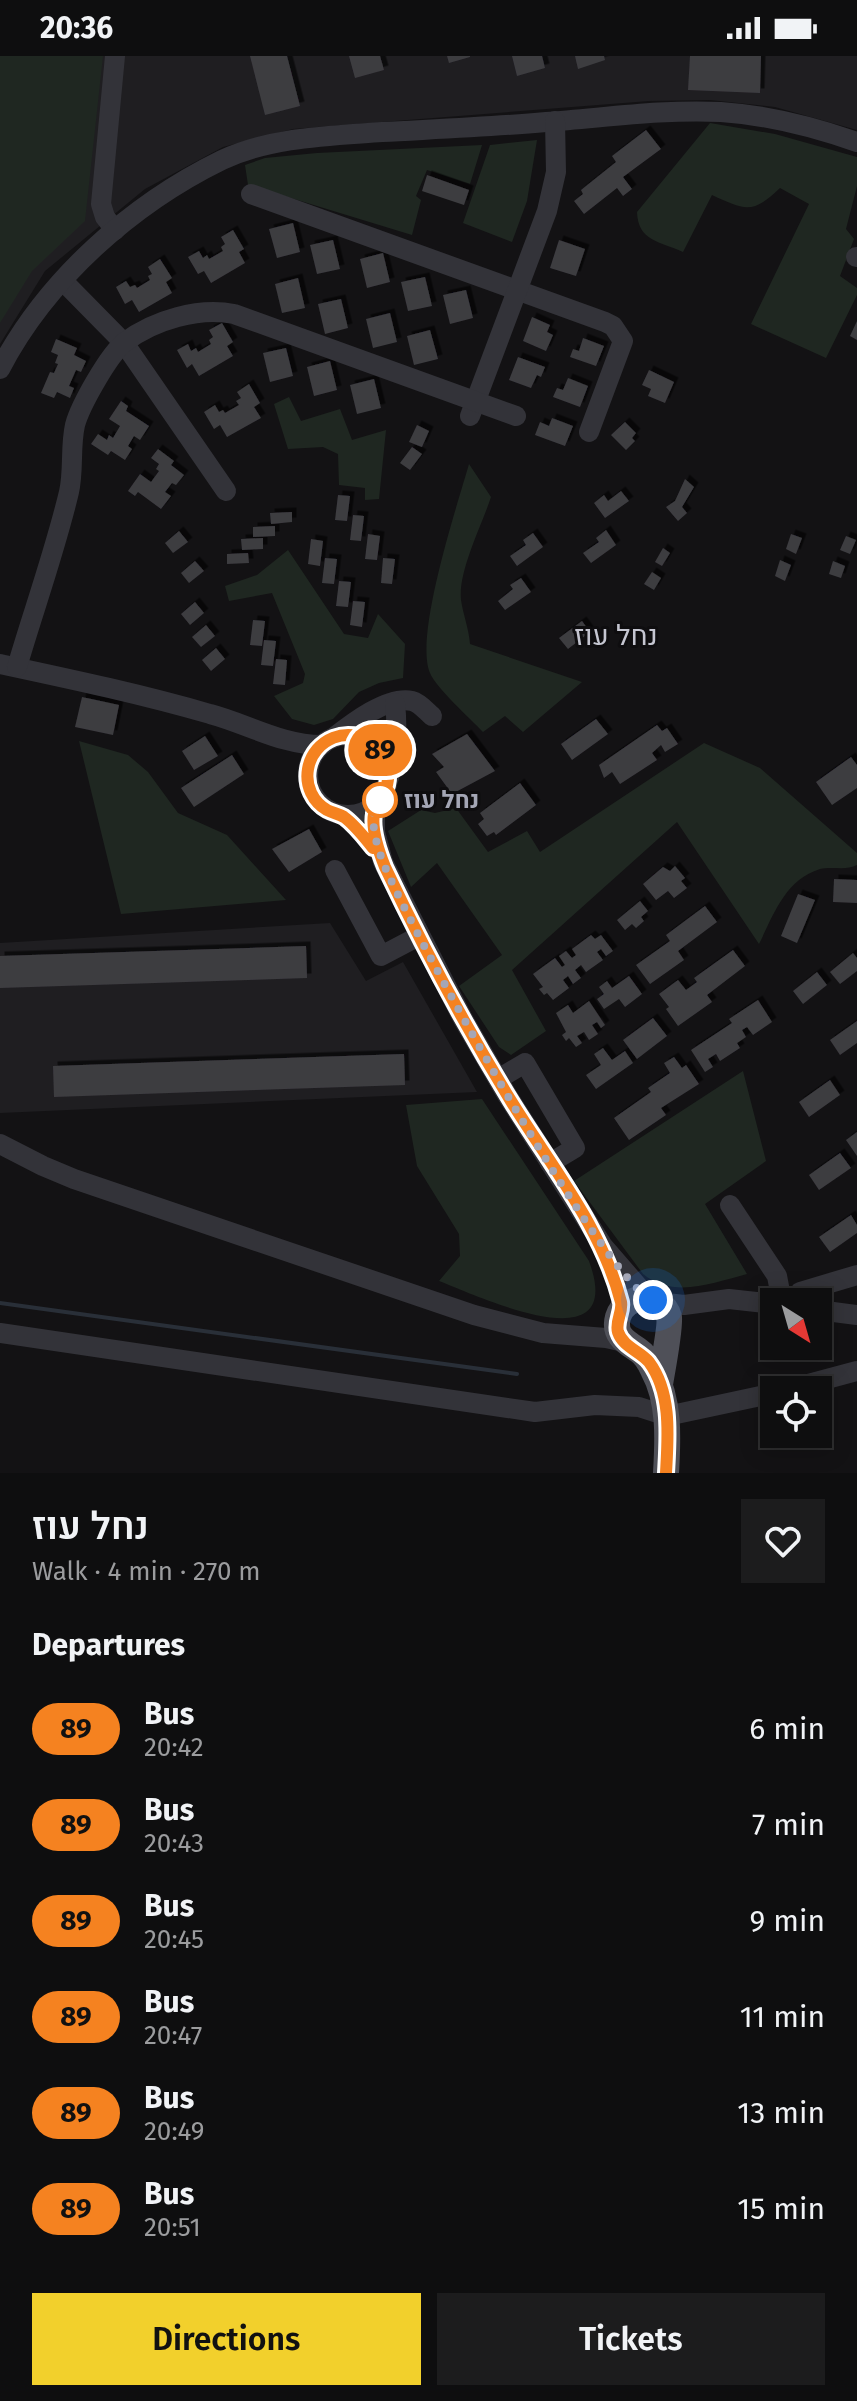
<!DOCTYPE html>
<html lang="en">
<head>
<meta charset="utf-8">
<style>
  :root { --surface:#0e0e0f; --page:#1c1c1d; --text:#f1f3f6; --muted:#9b9c9e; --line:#2e2e2f; --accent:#f2d02c }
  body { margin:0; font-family:"Fira Sans",Heebo,sans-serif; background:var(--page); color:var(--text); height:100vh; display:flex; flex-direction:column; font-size:30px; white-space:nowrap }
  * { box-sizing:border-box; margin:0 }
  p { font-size:26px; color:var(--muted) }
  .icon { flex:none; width:44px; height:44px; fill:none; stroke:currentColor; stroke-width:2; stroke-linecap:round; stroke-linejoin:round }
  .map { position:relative; height:1417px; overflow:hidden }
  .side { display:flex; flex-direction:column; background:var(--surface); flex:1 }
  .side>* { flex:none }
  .badge { padding:0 16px; border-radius:26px; font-size:28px; line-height:52px }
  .needle { width:52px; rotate:143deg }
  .tools { position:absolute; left:760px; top:1232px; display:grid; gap:16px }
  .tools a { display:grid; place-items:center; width:72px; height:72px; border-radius:0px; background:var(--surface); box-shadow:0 4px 20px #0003,0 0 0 2px var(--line); font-size:40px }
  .you { position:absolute; width:40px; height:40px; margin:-20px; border:6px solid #fff; border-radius:50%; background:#1a73e8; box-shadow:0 0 0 12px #1a73e833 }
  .map>.badge { position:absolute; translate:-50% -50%; box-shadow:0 0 0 4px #fff }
  h2 { padding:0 32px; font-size:30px; line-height:72px }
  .round { display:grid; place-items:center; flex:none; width:84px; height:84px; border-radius:0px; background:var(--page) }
  .headline { display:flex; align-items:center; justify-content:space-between; height:136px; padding:0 32px }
  h1 { font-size:38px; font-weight:600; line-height:60px }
  .action { display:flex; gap:16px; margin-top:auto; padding:16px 32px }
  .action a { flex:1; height:92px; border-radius:0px; background:var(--accent); color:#111; font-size:32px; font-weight:600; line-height:92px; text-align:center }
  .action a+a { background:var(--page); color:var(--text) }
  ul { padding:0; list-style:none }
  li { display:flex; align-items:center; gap:24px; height:96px; padding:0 32px }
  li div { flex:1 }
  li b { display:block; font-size:30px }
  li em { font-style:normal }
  li .badge { min-width:88px; font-weight:700; text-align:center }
  .status { display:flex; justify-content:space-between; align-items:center; height:56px; padding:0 40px; background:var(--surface); direction:ltr }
  .status svg { height:22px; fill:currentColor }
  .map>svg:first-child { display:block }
</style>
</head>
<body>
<div class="status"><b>20:36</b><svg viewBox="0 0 49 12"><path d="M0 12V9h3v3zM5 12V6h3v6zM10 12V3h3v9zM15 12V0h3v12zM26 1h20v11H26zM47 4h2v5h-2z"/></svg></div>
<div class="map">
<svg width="857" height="1417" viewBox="0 0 857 1417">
  <defs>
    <filter id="shadow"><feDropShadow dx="4.5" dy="-4.5" stdDeviation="0" flood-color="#0009"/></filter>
  </defs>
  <rect width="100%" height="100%" fill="#131214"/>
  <g fill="#1f1e21">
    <polygon points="0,0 857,0 857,74 775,51 710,44 649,45 293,73 223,91 145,133 45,215 0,288"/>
    <polygon points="330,867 366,925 403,906 477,1036 0,1057 0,887"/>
  </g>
  <g fill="#1f2721">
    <polygon points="0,0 103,0 85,165 32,215 0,267"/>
    <path d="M 710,67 L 775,78 L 857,101 L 857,130 L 846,173 L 854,183 L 840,220 L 857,232 L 857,239 L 826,302 L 751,268 L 809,148 L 780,132 C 752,159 745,154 712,139 L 683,196 C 659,185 638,185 637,156 Z"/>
    <polygon points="537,84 527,145 512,186 463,167 490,89"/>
    <polygon points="482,89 470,128 427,114 416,140 421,144 412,179 248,129 245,109 265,102 317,97"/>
    <polygon points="289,341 301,365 340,353 352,384 386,374 379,443 365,444 365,432 339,429 338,398 323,391 288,393 274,348"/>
    <path d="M 469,408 L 491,441 C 482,469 458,515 461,544 C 463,558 469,573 470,588 L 582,626 L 523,676 L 505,660 L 483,676 C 470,662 436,632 430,617 C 414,580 457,450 469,408 Z"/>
    <polygon points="288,494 344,578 368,582 378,558 405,588 403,622 379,627 359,636 333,663 314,669 292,663 274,640 303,627 305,618 272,537 229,545 225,530 257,519"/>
    <polygon points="79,685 128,699 148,716 178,757 227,779 286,844 121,858"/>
    <path d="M 704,687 L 760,712 L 857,797 L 857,809 C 846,815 832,810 820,813 C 785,824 774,858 759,888 L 677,766 L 512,914 L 546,975 L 511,999 L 499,991 L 459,930 L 502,899 L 437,807 L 411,831 L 388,775 L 421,754 L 435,757 L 456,752 L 488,796 L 527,775 L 540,796 Z"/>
    <path d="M 743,1015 L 766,1105 L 705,1148 L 747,1218 C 712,1227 674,1243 643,1218 L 574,1125 Z"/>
    <path d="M 482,1043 L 589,1205 C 628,1311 478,1240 439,1225 L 460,1200 L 459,1178 L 417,1110 L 406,1049 Z"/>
  </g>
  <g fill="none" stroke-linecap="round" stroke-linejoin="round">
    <polyline stroke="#292f38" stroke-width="4" points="0,1247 517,1318"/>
  </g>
  <g fill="#3d3c41" filter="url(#shadow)">
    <polygon points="250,0 287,0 300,50 265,59"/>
    <polygon points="349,0 380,0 384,14 355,22"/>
    <polygon points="447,0 470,0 470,1 449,7"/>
    <polygon points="512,0 542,0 545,12 517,20"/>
    <polygon points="575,0 604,0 605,4 578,13"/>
    <polygon points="690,0 761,0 760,37 688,34"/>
    <polygon points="646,74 661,93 623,121 632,133 623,140 617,132 584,158 574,145 583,138 581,134 616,106 612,100"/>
    <polygon points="427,119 469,134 464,149 422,135"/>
    <polygon points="293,167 300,196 277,202 269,173"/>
    <polygon points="233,174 244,193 239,196 245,207 211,227 204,215 198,218 188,201 199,195 203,202 207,199 209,203 223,195 221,191 225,188 221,181"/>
    <polygon points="333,184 340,213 317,218 310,189"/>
    <polygon points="559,184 585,193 576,220 550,212"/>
    <polygon points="383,197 390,226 367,232 360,203"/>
    <polygon points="160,203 172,222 166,226 172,237 139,256 132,244 125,248 116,231 126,225 130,231 135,229 137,232 150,224 148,220 152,218 148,211"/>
    <polygon points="425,221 432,250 408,255 401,226"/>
    <polygon points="298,222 305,252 282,257 275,228"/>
    <polygon points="466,234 473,262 450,268 443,239"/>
    <polygon points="341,243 348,272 325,278 318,248"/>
    <polygon points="390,257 397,286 373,292 366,263"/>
    <polygon points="532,261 550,269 547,276 553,279 546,295 523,285"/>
    <polygon points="857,265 857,284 850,280"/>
    <polygon points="222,267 233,286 227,290 233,300 199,320 192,308 187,312 177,294 188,288 191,295 196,292 198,296 211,288 209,284 213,281 209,274"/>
    <polygon points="430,274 438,303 414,309 407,280"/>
    <polygon points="583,282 604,290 596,310 570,301 573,293 579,295"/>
    <polygon points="56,283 77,292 74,299 86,305 81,316 76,314 69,330 74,332 70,342 57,336 54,342 41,337 50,316 54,317 58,308 55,307 58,299 51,296"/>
    <polygon points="286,292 293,320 270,326 263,297"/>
    <polygon points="518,301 545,311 541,321 537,319 531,332 509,324"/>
    <polygon points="330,305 337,334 314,340 307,311"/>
    <polygon points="649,314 674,326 665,347 648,340 651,333 642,329"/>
    <polygon points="568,322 588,330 580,351 553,341 557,332 563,334"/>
    <polygon points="374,323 381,352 357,358 350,329"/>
    <polygon points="249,328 260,347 254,351 261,362 227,381 220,369 214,373 204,356 215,349 219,356 223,354 225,357 239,349 236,345 241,342 237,336"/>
    <polygon points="121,345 128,350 126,355 149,370 140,384 134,380 128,390 132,393 125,404 111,395 108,399 91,388 98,378 107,384 109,379 113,382 120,370 109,363"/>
    <polygon points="552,362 573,370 565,390 535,379 540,366 549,370"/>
    <polygon points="625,366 636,377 632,382 635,385 626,394 611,379"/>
    <polygon points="417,369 429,375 422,391 409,386"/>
    <polygon points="412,391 422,398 410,414 400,407"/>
    <polygon points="158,393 174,405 171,409 184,419 176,429 172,427 165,436 171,440 161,453 138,436 135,440 128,435 140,418 151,426 159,415 156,413 159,408 151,402"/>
    <polygon points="685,423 694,431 682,451 687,457 678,465 666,451 675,445"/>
    <polygon points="621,435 629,445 605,462 594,447 604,439 608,445"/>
    <polygon points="338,439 350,440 347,465 335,464"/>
    <polygon points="292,456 292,466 271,468 270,457"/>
    <polygon points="353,459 364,460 361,485 350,484"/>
    <polygon points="275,470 275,480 253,481 253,471"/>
    <polygon points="606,474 616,489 591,507 583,497 599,486 596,482"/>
    <polygon points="179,475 188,486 173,497 165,487"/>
    <polygon points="533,477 543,491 517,510 510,500 526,489 523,484"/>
    <polygon points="368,478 380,480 377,504 365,503"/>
    <polygon points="791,478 802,482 796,498 786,493"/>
    <polygon points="846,480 856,484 850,498 840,494"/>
    <polygon points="263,482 263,493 242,494 241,483"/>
    <polygon points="311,483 323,485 320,510 308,508"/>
    <polygon points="663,492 670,497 662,510 655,506"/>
    <polygon points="248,497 249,507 227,508 227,498"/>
    <polygon points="325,502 337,503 334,528 322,527"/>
    <polygon points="383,502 395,503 392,528 381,527"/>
    <polygon points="780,504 791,509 785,525 775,520"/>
    <polygon points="195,505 204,515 189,527 181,517"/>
    <polygon points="833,505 845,510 841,522 829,518"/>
    <polygon points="652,516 661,522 654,534 644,528"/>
    <polygon points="521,522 531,536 505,554 498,545 513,533 510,529"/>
    <polygon points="339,525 351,526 348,551 336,550"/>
    <polygon points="353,545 365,546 362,571 350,569"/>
    <polygon points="195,546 204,557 190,569 181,558"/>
    <polygon points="253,564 265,565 262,590 250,589"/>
    <polygon points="582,565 590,576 568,593 559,582"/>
    <polygon points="206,569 215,580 201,591 192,581"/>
    <polygon points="264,584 276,585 273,610 261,609"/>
    <polygon points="216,592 225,603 211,615 202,604"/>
    <polygon points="276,603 287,604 285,629 273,628"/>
    <polygon points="82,641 119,649 113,679 75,671"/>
    <polygon points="596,663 608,678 572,704 561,688"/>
    <polygon points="657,669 662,675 667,672 678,688 665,696 661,689 652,697 657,704 620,728 612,716 604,722 599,709"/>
    <polygon points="467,678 495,715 452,738 436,716 444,711 432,698"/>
    <polygon points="205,680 218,700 194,714 182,695"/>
    <polygon points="232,699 244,718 194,751 181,732"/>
    <polygon points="851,701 857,709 857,732 832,749 816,726"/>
    <polygon points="520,727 536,749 496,779 494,776 487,780 478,768 484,763 480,757"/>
    <polygon points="309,773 322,796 289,816 272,793"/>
    <polygon points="675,810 685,822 681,825 687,832 674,842 668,835 656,844 643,828 663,811 670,815"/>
    <polygon points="834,823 857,824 857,847 833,846"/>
    <polygon points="798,838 815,844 797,887 781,880"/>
    <polygon points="640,845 648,855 641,861 644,865 636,872 632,868 625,874 617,864"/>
    <polygon points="705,850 717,866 678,895 684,904 650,928 636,909 670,885 666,879"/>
    <polygon points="591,879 595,883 601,879 613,895 606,900 601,893 597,896 603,904 586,916 581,909 575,914 581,922 573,928 568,920 563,924 569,932 553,944 547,937 544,939 539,933 543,931 533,918 555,902 562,911 565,909 559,900 566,895 572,902 576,899 572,893"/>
    <polygon points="306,890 307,922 0,932 0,900"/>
    <polygon points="733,894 745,910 707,939 712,946 678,970 666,953 669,951 659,938 678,924 686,934 697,926 694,922"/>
    <polygon points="853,897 857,902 857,915 840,928 830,916"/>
    <polygon points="817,916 827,929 803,948 793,935"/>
    <polygon points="629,920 642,938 625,951 619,943 604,953 597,943 604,938 599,931 607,925 612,932"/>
    <polygon points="758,944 772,966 753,979 747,971 742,974 746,981 737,987 740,992 720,1005 716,998 708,1003 713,1011 705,1016 691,994 732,967 729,963"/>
    <polygon points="589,945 605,969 601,972 597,966 592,969 598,978 589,984 584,976 577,980 582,987 576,991 569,982 566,985 562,979 566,976 556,957 568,949 573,957"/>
    <polygon points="653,962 667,980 637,1003 623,984"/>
    <polygon points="857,965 857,987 840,999 830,984"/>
    <polygon points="603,992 612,1004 625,995 633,1007 596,1033 586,1019 601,1009 594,998"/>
    <polygon points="404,998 405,1029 54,1041 53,1010"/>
    <polygon points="674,1001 682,1012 686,1009 699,1028 661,1052 666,1059 629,1084 614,1062 651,1036 648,1032 670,1017 664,1007"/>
    <polygon points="830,1024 840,1039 809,1061 799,1046"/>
    <polygon points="857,1076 857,1100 846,1084"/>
    <polygon points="840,1097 851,1112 819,1134 809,1119"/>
    <polygon points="851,1159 857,1169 857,1177 830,1196 819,1181"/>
  </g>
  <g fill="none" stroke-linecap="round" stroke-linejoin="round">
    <g stroke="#333339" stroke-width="20">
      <polyline points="115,0 101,148 105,161 115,174"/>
      <polyline points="251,138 605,266 613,270 623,285 589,376"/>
      <polyline points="856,201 857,201"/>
      <polyline points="63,225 124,287 226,435"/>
      <path d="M 0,313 C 47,223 132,148 222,104 C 271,81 329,80 382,76 C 437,73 492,71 546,66 C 604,62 662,53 721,56 C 766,59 814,71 857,86"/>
      <polyline points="470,360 547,155 556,116 555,65"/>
      <path d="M 0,608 C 70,623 141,638 210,658 C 248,668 281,689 322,689"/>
      <path d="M 17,611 C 34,553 55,495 69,436 C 74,414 70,391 75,369 C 80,350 109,298 125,286 C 154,264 199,251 234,258 L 516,360"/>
      <circle cx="348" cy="719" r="40"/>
      <path d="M 333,682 C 351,668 388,639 412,645 C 420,647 426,655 432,660"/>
      <path d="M 389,722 C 396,695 398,674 395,647"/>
      <polyline points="375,749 375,776 383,806 463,963 507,1039 603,1190 648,1242"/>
      <polyline points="335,814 381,900 419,880"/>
      <polyline points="498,1023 525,1007 575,1092 550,1107"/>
      <polyline points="0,1088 43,1110 74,1123 474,1259 543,1277 606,1282 624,1286"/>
      <polyline points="730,1149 777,1220 782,1246"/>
      <polyline points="800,1236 857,1219"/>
      <polyline points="658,1246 684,1249 729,1243 774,1248"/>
      <polyline points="818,1254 857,1259"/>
      <polyline points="0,1277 535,1356 595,1349 639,1351 667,1360 774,1337"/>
      <polyline points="786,1334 857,1315"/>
    </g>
    <path stroke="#4f5058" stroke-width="26" d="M 660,1328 C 662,1316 671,1269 669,1261 C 662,1236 626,1237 618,1261 C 613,1279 626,1286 638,1294 C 644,1298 650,1307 653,1314 C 670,1345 668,1383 666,1417"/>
  </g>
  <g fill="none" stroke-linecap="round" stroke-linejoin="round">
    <defs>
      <path id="line" d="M 373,792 C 364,781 355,769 344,761 C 339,758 333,757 327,754 C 313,746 305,730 308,713 C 313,683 349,668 373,688 C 388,699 392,721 384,737 C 380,745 375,749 374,758 C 371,774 379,796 385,811 C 423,891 465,970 511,1045 C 551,1110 602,1172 621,1246 C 623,1256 615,1265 618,1276 C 623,1291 640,1295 649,1306 C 672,1337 668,1381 666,1417"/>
    </defs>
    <use href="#line" stroke="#fff" stroke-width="18"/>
    <use href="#line" stroke="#f58220" stroke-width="12"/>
    <path stroke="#a4a6b5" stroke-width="8" stroke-dasharray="0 14.4" d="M 380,744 C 367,758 376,787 383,806 C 407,868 606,1229 653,1244"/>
  </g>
  <circle fill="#fff" stroke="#f58220" stroke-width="4" cx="380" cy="744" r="16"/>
  <g text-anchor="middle" stroke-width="6" stroke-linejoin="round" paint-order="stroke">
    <g font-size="24" font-weight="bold" fill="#a4a6b5" stroke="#0e0d0f" text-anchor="start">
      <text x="404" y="752">נחל עוז</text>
    </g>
    <g font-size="28" fill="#c5c6d1" stroke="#0e0d0f">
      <text x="616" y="589">נחל עוז</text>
    </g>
  </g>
</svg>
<div class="tools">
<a><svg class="needle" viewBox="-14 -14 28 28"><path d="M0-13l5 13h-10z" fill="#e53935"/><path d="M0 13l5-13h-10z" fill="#9b9c9e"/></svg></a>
<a><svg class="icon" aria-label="locate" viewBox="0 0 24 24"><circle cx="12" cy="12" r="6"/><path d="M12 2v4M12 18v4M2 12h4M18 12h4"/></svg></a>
</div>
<div class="you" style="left:653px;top:1244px"></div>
<b class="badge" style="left:380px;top:694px;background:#f58220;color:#111">89</b>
</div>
<section class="side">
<div class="headline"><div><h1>נחל עוז</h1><p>Walk · 4 min · 270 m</p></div><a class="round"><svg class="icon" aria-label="heart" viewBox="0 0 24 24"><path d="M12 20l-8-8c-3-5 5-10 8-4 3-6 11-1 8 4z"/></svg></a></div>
<h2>Departures</h2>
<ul>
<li><span class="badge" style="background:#f58220;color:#111">89</span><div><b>Bus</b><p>20:42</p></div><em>6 min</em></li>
<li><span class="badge" style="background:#f58220;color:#111">89</span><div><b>Bus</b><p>20:43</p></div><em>7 min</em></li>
<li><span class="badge" style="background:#f58220;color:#111">89</span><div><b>Bus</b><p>20:45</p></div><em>9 min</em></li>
<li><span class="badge" style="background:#f58220;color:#111">89</span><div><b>Bus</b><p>20:47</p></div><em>11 min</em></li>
<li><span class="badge" style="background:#f58220;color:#111">89</span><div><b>Bus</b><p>20:49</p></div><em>13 min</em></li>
<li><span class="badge" style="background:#f58220;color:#111">89</span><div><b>Bus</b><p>20:51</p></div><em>15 min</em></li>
</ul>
<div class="action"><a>Directions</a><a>Tickets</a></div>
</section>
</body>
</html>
